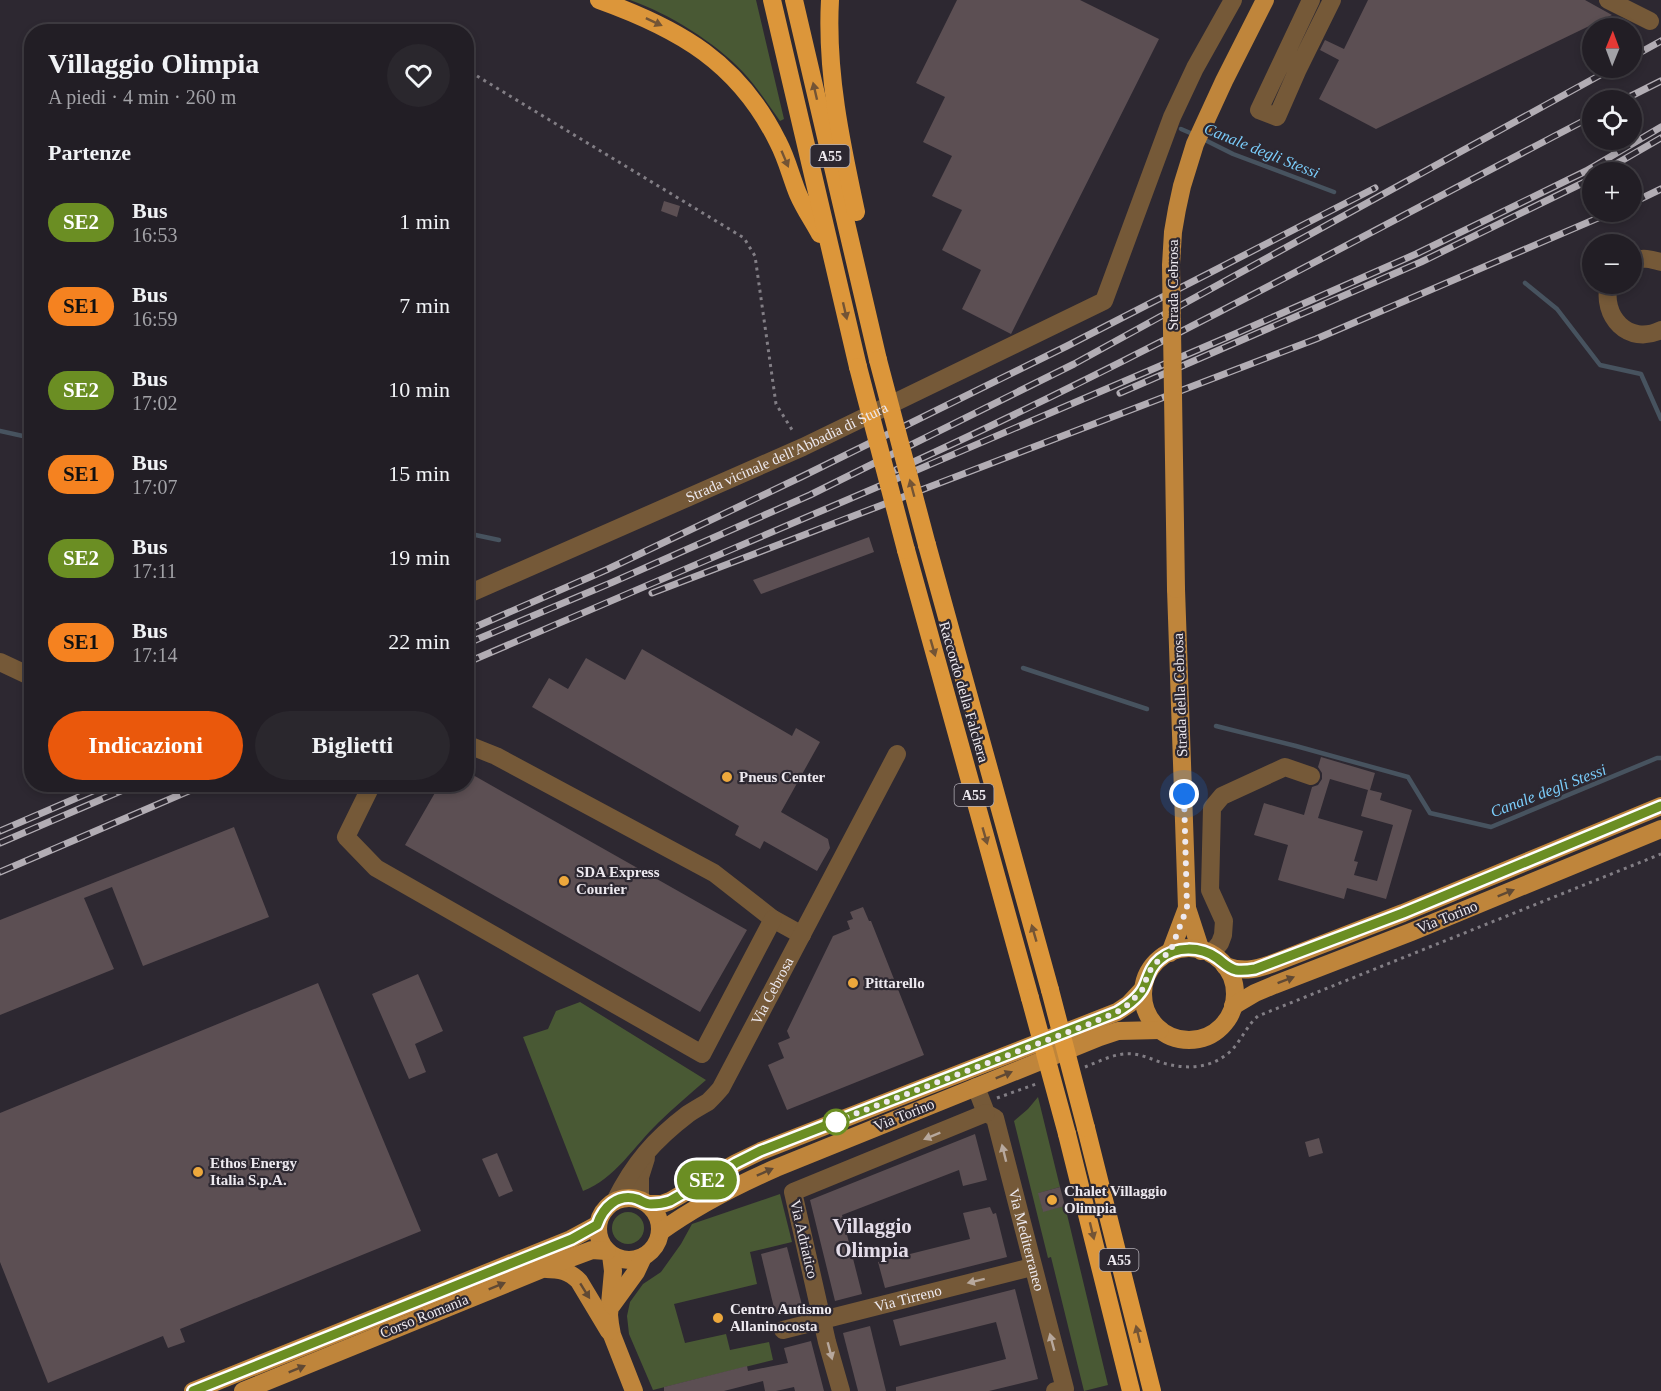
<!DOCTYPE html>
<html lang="it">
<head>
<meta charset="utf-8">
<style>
  :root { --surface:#221e25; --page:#2a272d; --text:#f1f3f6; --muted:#a2a2a7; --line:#3f3c42; --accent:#ea580c }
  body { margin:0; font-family:"Times New Roman",serif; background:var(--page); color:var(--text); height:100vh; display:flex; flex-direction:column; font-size:22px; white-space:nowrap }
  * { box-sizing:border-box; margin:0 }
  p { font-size:20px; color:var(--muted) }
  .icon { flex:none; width:33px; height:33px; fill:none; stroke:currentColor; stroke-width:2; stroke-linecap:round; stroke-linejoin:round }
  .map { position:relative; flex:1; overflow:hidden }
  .drawer { position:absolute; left:24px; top:24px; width:450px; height:768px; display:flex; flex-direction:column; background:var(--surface); border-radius:24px; box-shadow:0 3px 9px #0003,0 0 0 2px var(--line) }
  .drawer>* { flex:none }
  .badge { padding:0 12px; border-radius:20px; font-size:21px; line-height:39px }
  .needle { width:39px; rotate:1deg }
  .controls { position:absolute; left:1582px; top:18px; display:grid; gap:12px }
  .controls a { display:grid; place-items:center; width:60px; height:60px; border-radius:50%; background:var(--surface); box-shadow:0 3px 9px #0003,0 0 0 2px var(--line); font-size:30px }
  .you { position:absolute; width:30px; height:30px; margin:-15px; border:4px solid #fff; border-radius:50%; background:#1a73e8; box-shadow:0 0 0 9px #1a73e833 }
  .map>.badge { position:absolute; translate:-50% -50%; box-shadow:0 0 0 3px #fff }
  h2 { padding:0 24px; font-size:22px; line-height:54px }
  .round { display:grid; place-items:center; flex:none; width:63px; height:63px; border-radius:32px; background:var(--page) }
  .headline { display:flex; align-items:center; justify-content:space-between; height:102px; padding:0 24px }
  h1 { font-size:28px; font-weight:700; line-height:45px }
  .cta { display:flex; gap:12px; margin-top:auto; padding:12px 24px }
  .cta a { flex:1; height:69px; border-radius:36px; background:var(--accent); color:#fff; font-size:24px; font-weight:700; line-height:69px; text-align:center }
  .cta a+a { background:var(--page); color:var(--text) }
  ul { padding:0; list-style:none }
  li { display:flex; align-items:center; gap:18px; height:84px; padding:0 24px }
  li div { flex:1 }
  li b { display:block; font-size:22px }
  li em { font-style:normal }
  li .badge { min-width:66px; font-weight:700; text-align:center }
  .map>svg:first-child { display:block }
</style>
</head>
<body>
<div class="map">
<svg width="1661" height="1391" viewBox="0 0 1661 1391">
  <rect width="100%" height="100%" fill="#2d2831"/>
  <g fill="#495934">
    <path d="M 630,0 L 756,0 L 784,119 L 780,121 C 768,104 757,87 743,72 C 716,43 668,13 630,0 Z"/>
    <path d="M 580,1002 L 706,1080 C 690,1094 673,1108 658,1123 C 634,1146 615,1179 583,1191 L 523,1037 L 548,1029 L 556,1011 Z"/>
    <polygon points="1038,1097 1060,1187 1039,1193 1043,1211 1065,1206 1108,1385 1084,1391 1051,1257 1048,1258 1014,1121 1028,1109"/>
    <polygon points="780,1194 792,1242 750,1252 757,1284 674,1304 685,1343 726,1334 730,1350 769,1342 773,1360 653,1390 629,1334 627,1316 630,1302 643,1284 661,1272 681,1244 692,1224"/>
    <circle cx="628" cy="1228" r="16"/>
  </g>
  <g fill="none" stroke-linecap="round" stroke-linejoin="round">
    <g stroke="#47535f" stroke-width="4.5">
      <polyline points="1181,129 1195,135"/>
      <polyline points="1203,139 1233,154 1334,192"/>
      <polyline points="1525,283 1557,309 1600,365 1641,374 1661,419"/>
      <polyline points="0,431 32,438"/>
      <polyline points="466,533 499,540"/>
      <polyline points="1023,668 1147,709"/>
      <polyline points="1216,726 1296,746 1408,777 1430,813 1491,827 1657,758 1661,758"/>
    </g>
  </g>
  <g fill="#5c4f53" fill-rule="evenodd">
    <polygon points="957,0 1080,0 1159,39 1011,334 962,309 981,270 942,250 962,210 932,196 952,156 923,142 945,97 916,83"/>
    <polygon points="1368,0 1585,0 1612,15 1376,129 1319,99 1339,60 1320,50 1325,40 1344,49"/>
    <polygon points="664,201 680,206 677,217 661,211"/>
    <polygon points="869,537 874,552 761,594 753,580"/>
    <polygon points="642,649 792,736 796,728 820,742 781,812 828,839 830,848 817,871 764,841 760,849 735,835 739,826 532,707 549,678 568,689 586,658 625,680"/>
    <path d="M 1321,757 L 1375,773 L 1370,790 L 1382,793 L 1380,800 L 1412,810 L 1386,899 L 1347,888 L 1344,899 L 1278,880 L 1288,845 L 1254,835 L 1264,803 L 1304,815 L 1312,787 L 1318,785 L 1322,779 L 1322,773 L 1318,767 ZM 1330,779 L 1368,790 L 1361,816 L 1393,825 L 1377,881 L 1354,875 L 1358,862 L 1354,861 L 1363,831 L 1318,818 Z"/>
    <polygon points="466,771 747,930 700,1012 405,845 440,784 466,784"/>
    <polygon points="234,827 269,917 143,966 112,887 84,898 114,969 0,1015 0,920"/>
    <polygon points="863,907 869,921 871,921 924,1055 787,1110 768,1065 784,1058 778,1043 790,1038 787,1031 833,936 850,929 847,921 853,919 850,912"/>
    <polygon points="418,974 443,1031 415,1044 426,1072 409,1079 372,994"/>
    <polygon points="318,983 421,1231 180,1329 185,1342 168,1348 163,1336 48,1383 0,1262 0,1113"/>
    <polygon points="975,1134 987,1180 963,1186 959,1170 842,1215 862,1294 835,1301 810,1200"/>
    <polygon points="1319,1138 1323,1153 1309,1157 1305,1142"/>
    <polygon points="497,1153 513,1191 499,1197 482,1159"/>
    <polygon points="1060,1187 1065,1206 1043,1212 1038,1193"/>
    <polygon points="990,1207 993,1214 996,1213 1007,1257 885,1288 878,1262 970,1239 963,1213"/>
    <polygon points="787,1247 803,1309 776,1316 761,1254"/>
    <polygon points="1015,1289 1038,1379 989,1391 896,1391 896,1387 1006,1359 996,1322 900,1346 893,1320"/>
    <polygon points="870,1326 886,1391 858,1391 843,1333"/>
    <polygon points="811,1341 824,1391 795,1391 794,1387 776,1391 765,1391 763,1381 724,1391 664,1391 664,1387 747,1366 748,1371 788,1363 784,1348"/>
  </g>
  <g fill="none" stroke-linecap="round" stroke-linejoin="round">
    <g stroke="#827e85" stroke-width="3" stroke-dasharray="3 4.5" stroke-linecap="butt">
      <polyline points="477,76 744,238 755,256 776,404 794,433"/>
      <path d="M 1085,1067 C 1100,1061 1117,1052 1133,1054 C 1143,1055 1151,1059 1160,1062 C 1182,1069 1206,1070 1226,1055 C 1240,1045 1245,1027 1258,1016 L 1661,854"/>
      <polyline points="997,1098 1039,1083"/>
    </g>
    <g stroke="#755938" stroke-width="18">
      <polyline points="1311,0 1259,110 1277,117 1298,69 1332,0"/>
      <polyline points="1608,0 1650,21"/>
      <path d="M 1632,261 C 1642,257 1651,259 1661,262"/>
      <path d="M 1609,284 C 1601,316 1628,346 1661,330"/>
      <path id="s1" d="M 466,595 L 803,447 L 1104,301 L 1172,117 L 1195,68 L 1233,0"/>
      <polyline points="0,662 32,677"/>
      <polyline points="466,744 496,756 714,873 773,919 802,935"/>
      <polyline points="372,784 346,837 376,868 702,1054 773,919"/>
      <polyline points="1211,954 1220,943 1223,935 1224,921 1210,890 1212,808 1222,796 1285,767 1311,776"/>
      <path id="s2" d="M 976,1087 L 986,1113 L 995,1118 L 1065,1389 L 1055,1391"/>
      <polyline points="640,1200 640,1177 646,1158"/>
      <path id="s3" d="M 615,1201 C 634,1163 654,1140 688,1114 C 694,1110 701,1106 708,1102 C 712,1098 717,1093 721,1088 L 897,754"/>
      <path id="s4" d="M 783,1330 L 1032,1267"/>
      <polyline points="841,1391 827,1342 793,1192 986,1113"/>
    </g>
    <g stroke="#bf853b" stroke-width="18">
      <polyline points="1176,589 1187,908 1201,951"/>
      <circle cx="1189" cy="994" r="46"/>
      <polyline points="1170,953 1187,908"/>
      <path d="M 1225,966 C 1242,972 1254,970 1271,964 L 1403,913 L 1661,806"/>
      <polyline points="1233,1006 1255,993 1274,985 1411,932 1661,829"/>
      <circle cx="629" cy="1229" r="31"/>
      <polyline points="648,1204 662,1204 670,1201 736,1163 761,1151 1117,1012 1129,1004 1143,989"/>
      <path d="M 660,1232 C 696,1206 735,1186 776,1168 L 1100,1037 L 1118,1031 L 1160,1030"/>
      <polyline points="611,1255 613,1271 609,1315 610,1324 612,1335 634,1391"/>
      <path d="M 546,1269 C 560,1269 569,1271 579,1281 L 609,1331"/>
      <polyline points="612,1305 636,1272 643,1257"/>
      <polyline points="193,1391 571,1239 597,1225"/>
      <polyline points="243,1391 557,1263 592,1250 607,1251"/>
    </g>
    <g stroke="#dc963a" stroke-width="18">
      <path d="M 599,0 C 680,29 739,63 778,142 C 787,159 791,177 798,194 C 804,208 813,221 820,234"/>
      <polyline points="772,0 858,367"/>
      <polyline points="794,0 878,360"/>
      <path d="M 830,0 C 826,72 841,142 856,212"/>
      <polyline points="927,545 1050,990"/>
      <polyline points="906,550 1030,998"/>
      <polyline points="1086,1128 1152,1391"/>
      <polyline points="1067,1134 1131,1391"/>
    </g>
    <defs>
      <g id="rail">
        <polyline points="1632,57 1661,41"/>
        <polyline points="1623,100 1661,81"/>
        <polyline points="1602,172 1661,138"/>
        <polyline points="1632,203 1661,189"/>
        <polyline points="1120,393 1421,262 1593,178"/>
        <path d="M 896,470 C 1134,362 1362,236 1593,116"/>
        <polyline points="652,593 1316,339 1612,212"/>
        <polyline points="466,631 606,570 801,477 1067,346 1375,188"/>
        <polyline points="466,644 613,582 810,495 1074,364 1613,68"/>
        <polyline points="466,663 1237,333 1416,254 1586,171 1661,127"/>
        <polyline points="0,831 109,784"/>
        <polyline points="0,843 137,784"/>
        <polyline points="0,872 205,784"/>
      </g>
    </defs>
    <use href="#rail" stroke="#b2adb4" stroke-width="7"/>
    <use href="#rail" stroke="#2d2831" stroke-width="4.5" stroke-dasharray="14" stroke-linecap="butt"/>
    <polyline stroke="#bf853b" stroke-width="18" points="1176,589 1171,265 1173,232 1177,209 1182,186 1195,144 1224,81 1265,0"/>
    <g stroke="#dc963a" stroke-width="18">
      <polyline points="878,360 927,545"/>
      <polyline points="858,367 906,550"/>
      <polyline points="1050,990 1086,1128"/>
      <polyline points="1030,998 1067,1134"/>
    </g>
  </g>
  <defs><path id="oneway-solid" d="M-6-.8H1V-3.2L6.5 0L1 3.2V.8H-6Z" transform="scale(1.5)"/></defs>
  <g fill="#735435">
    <use href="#oneway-solid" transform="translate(654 22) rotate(25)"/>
    <use href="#oneway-solid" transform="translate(815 91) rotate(-103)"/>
    <use href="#oneway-solid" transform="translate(785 159) rotate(67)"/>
    <use href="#oneway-solid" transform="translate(845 311) rotate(77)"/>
    <use href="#oneway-solid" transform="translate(912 488) rotate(-105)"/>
    <use href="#oneway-solid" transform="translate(933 648) rotate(74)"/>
    <use href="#oneway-solid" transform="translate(985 836) rotate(74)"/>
    <use href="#oneway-solid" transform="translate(1034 933) rotate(-106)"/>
    <use href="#oneway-solid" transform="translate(1092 1231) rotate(76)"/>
    <use href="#oneway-solid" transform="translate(1138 1334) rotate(-104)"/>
  </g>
  <g fill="#604934">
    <use href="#oneway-solid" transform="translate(1506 893) rotate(-22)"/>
    <use href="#oneway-solid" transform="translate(1286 980) rotate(-21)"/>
    <use href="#oneway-solid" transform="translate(1004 1075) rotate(-22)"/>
    <use href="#oneway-solid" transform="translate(765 1172) rotate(-24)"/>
    <use href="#oneway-solid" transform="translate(497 1286) rotate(-22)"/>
    <use href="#oneway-solid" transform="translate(585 1291) rotate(58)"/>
    <use href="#oneway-solid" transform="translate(297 1369) rotate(-22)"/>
  </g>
  <g fill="#b7a89d">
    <use href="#oneway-solid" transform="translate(932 1136) rotate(158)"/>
    <use href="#oneway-solid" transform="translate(1004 1153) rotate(-104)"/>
    <use href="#oneway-solid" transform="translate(976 1281) rotate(166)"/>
    <use href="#oneway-solid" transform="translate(1052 1342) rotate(-105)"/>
    <use href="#oneway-solid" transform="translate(830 1351) rotate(75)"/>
  </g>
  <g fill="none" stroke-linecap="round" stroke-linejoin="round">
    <defs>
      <path id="line" d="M 193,1391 L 572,1239 L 597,1225 C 603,1207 618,1193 637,1199 C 642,1201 646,1204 651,1204 C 658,1204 664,1203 670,1201 L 736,1163 L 760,1151 L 1117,1012 C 1127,1006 1139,998 1144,987 C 1149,976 1150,967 1160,959 C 1176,946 1200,946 1217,958 C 1224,963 1228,968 1236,970 C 1243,971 1249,970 1255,969 L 1403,913 L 1661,806"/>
    </defs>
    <use href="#line" stroke="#fff" stroke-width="14"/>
    <use href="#line" stroke="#6b8e23" stroke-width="9"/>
    <polyline stroke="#ede9ef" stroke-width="6" stroke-dasharray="0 10.8" points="836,1122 826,1125 1089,1024 1117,1012 1129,1004 1143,989 1148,974 1153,966 1160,959 1170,952 1187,908 1184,794"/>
  </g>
  <g fill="#eda83c" stroke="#2d2831" stroke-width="2">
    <circle cx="727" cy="777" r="6"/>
    <circle cx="564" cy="881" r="6"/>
    <circle cx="853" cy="983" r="6"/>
    <circle cx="198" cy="1172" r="6"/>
    <circle cx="1052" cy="1200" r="6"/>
    <circle cx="718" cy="1318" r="6"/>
  </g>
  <circle fill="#fff" stroke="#6b8e23" stroke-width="3" cx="836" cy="1122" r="12"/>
  <g text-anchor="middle" stroke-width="4.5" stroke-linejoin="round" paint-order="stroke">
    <g fill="#2d2831" stroke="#b3afb6" stroke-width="1.5">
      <rect x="810.5" y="145" width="39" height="22" rx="4.5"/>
      <rect x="954.5" y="784" width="39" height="22" rx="4.5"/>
      <rect x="1099.5" y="1249" width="39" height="22" rx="4.5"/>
    </g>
    <g font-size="14" font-weight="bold" fill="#ede9ef">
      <text x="830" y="161">A55</text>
      <text x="974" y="800">A55</text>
      <text x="1119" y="1265">A55</text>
    </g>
    <g font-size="15" fill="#ede9ef" stroke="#2d2831">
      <text transform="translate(1173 285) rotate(-90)" y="5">Strada Cebrosa</text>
      <text dy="5" stroke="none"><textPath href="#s1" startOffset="351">Strada vicinale dell'Abbadia di Stura</textPath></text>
      <text transform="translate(964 692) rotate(74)" y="5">Raccordo della Falchera</text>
      <text transform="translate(1180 695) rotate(-92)" y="5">Strada della Cebrosa</text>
      <text transform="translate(1447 917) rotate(-22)" y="5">Via Torino</text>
      <text dy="5" stroke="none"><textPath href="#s3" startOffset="267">Via Cebrosa</textPath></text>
      <text transform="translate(904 1115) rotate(-22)" y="5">Via Torino</text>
      <text transform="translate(804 1239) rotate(77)" y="5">Via Adriatico</text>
      <text dy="5" stroke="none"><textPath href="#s2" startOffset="164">Via Mediterraneo</textPath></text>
      <text dy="5" stroke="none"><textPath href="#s4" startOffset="129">Via Tirreno</textPath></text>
      <text transform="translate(424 1316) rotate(-22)" y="5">Corso Romania</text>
    </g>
    <g font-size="15" font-weight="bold" fill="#ede9ef" stroke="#2d2831" text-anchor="start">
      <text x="739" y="782">Pneus Center</text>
      <text x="576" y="877">SDA Express<tspan x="576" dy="17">Courier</tspan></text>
      <text x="865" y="988">Pittarello</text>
      <text x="210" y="1168">Ethos Energy<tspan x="210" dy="17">Italia S.p.A.</tspan></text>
      <text x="1064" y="1196">Chalet Villaggio<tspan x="1064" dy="17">Olimpia</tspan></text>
      <text x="730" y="1314">Centro Autismo<tspan x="730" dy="17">Allaninocosta</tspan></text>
    </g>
    <g font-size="16" font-style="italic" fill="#7bcefc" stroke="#2d2831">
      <text transform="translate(1262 150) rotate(22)" y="6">Canale degli Stessi</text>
      <text transform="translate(1548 790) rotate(-21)" y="6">Canale degli Stessi</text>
    </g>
    <g font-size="21" font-weight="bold" fill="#e3dce8" stroke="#2d2831">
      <text x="872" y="1233">Villaggio<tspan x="872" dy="24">Olimpia</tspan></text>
    </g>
  </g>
</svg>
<div class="controls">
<a><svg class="needle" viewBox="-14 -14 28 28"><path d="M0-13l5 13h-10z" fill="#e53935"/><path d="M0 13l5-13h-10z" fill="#a2a2a7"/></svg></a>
<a><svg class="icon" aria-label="locate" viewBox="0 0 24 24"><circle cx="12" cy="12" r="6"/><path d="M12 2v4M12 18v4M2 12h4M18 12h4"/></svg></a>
<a>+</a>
<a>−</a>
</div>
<div class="you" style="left:1184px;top:794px"></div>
<b class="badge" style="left:707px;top:1180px;background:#6b8e23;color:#fff">SE2</b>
<section class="drawer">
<div class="headline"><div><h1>Villaggio Olimpia</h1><p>A piedi · 4 min · 260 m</p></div><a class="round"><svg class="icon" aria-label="heart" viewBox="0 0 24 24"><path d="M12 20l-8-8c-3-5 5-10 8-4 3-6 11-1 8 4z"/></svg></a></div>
<h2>Partenze</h2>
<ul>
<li><span class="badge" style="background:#6b8e23;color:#fff">SE2</span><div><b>Bus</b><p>16:53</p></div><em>1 min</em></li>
<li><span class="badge" style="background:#f58220;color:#111">SE1</span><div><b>Bus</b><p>16:59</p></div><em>7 min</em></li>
<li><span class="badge" style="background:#6b8e23;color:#fff">SE2</span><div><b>Bus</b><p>17:02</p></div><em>10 min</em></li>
<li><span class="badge" style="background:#f58220;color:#111">SE1</span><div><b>Bus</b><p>17:07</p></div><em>15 min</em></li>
<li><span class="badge" style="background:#6b8e23;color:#fff">SE2</span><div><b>Bus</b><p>17:11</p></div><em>19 min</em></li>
<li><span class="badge" style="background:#f58220;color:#111">SE1</span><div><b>Bus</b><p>17:14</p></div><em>22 min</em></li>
</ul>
<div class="cta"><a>Indicazioni</a><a>Biglietti</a></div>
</section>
</div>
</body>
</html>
